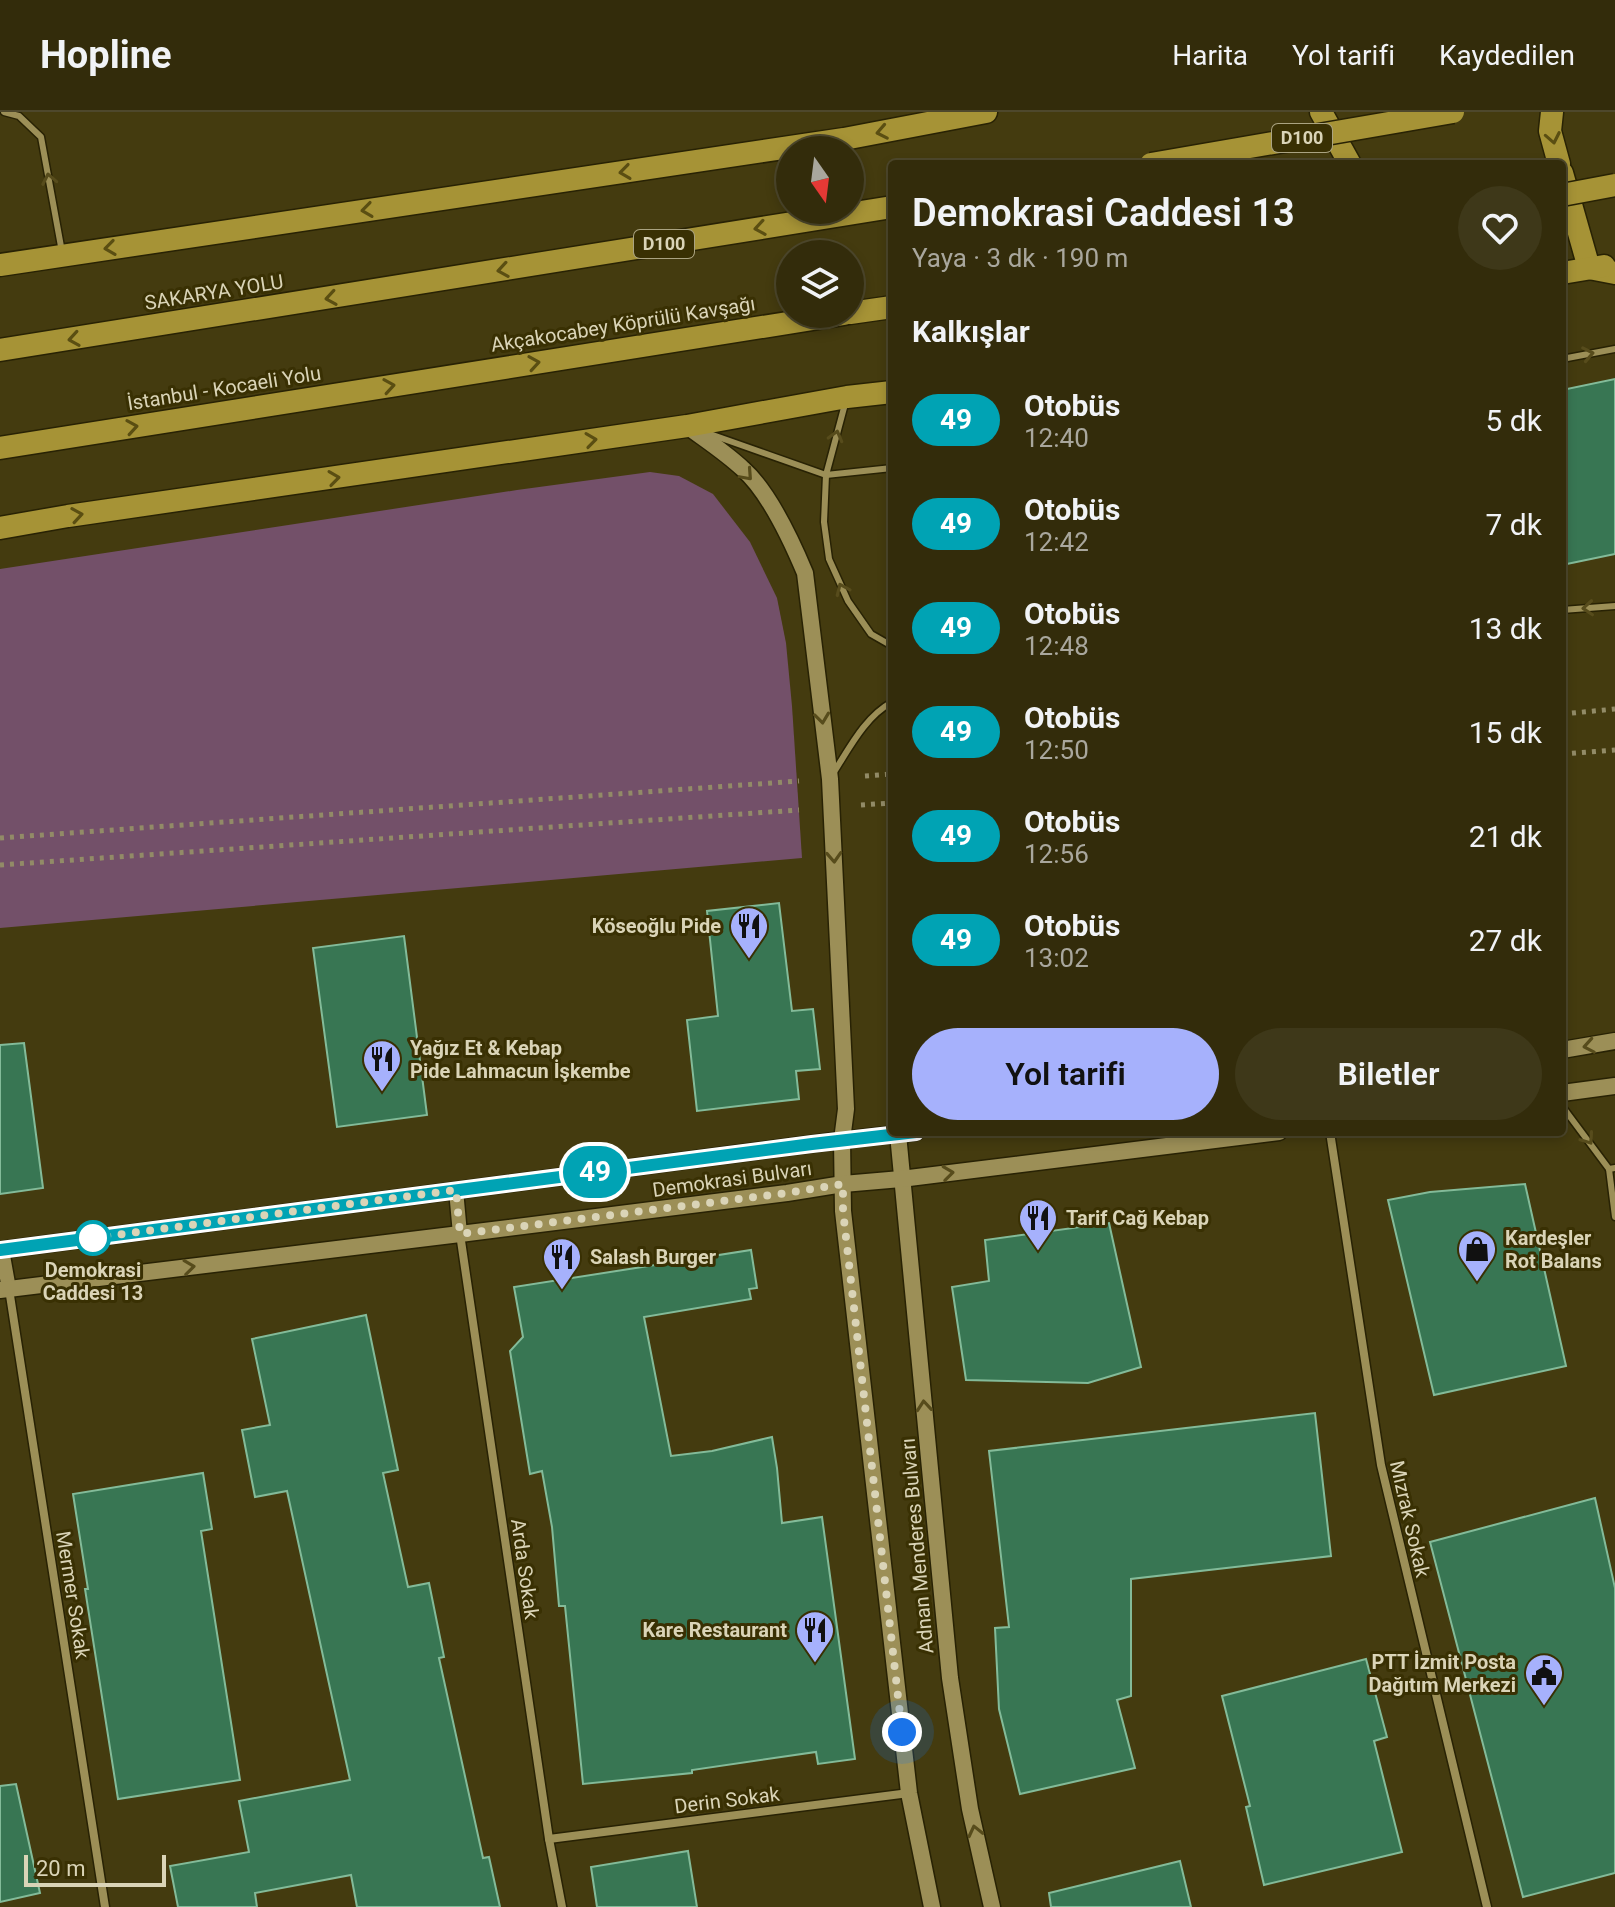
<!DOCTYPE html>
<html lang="tr">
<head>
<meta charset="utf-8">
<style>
  :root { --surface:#332c0b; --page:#3e3819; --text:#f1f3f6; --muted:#a9a79d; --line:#4e482c; --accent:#a6b1fc }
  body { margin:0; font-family:Roboto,sans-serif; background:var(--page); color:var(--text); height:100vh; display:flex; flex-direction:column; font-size:30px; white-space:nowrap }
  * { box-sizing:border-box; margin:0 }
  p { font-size:26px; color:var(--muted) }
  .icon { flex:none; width:44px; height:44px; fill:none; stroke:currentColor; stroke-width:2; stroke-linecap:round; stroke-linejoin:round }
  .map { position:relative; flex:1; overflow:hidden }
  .sheet { position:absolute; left:888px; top:48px; width:678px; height:976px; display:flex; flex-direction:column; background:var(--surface); border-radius:8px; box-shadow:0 4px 12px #0003,0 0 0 2px var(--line) }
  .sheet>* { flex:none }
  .badge { padding:0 16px; border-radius:26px; font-size:28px; line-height:52px }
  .needle { width:52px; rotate:166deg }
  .tools { position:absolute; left:776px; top:24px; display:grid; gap:16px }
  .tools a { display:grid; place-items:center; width:88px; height:88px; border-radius:50%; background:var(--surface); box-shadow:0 4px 12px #0003,0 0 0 2px var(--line); font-size:40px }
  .scale { position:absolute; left:24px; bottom:20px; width:142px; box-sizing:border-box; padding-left:8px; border:4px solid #dad4b7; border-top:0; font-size:22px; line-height:28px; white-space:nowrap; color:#dad4b7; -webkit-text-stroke:6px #393003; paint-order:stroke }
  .you { position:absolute; width:40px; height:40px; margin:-20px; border:6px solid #fff; border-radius:50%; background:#1a73e8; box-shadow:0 0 0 12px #1a73e833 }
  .map>.badge { position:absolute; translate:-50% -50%; box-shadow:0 0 0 4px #fff }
  h2 { padding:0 24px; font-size:30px; line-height:72px }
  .round { display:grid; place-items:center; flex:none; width:84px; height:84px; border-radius:42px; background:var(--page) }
  .headline { display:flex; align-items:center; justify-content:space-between; height:136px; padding:0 24px }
  h1 { font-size:38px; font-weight:600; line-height:60px }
  .cta { display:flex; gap:16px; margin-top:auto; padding:16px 24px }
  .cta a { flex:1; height:92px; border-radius:48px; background:var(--accent); color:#111; font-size:32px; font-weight:600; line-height:92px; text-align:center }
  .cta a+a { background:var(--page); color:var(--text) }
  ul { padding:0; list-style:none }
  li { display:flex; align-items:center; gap:24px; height:104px; padding:0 24px }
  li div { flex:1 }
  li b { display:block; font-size:30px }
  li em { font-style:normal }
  li .badge { min-width:88px; font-weight:700; text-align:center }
  header { display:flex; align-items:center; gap:48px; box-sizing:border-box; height:112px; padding:0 40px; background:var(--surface); border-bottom:2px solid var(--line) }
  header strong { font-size:38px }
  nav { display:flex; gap:44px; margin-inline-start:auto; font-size:28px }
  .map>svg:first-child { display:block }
</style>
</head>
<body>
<header>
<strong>Hopline</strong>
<nav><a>Harita</a><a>Yol tarifi</a><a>Kaydedilen</a></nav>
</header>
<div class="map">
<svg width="1615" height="1795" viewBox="0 0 1615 1795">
  <rect width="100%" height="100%" fill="#443b0f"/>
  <polygon fill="#735069" points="650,360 679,364 713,382 750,430 777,486 786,531 792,594 802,746 0,816 0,457 517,378"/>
  <g fill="#387653" stroke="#83bb99" stroke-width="2">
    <polygon points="1615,267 1615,442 1562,453 1562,278"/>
    <polygon points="779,791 792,899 813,897 820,957 796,959 799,987 697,999 687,908 718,904 707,799"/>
    <polygon points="404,824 427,1003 337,1015 313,836"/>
    <polygon points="24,931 43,1076 0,1082 0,933"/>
    <polygon points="1525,1072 1566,1254 1434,1283 1388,1088 1430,1080"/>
    <polygon points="1109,1111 1141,1255 1088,1271 966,1268 952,1175 989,1169 985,1128"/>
    <polygon points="751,1138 757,1176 749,1177 751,1187 644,1205 671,1344 712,1339 772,1325 777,1356 782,1411 822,1405 855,1647 818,1652 816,1640 692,1658 692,1661 583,1672 565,1494 559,1494 552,1415 542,1359 530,1362 510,1239 523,1225 514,1175"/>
    <polygon points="366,1203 398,1358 383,1361 408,1475 429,1471 444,1545 439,1546 483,1746 489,1745 500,1795 357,1795 351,1763 255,1781 257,1795 178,1795 170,1754 249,1740 239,1689 350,1668 287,1379 255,1385 242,1318 270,1313 252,1227"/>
    <polygon points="1315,1301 1331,1444 1131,1467 1131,1584 1117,1588 1135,1656 1020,1682 999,1597 995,1516 1009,1515 989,1339"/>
    <polygon points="203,1361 212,1417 201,1419 240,1668 118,1687 85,1477 88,1477 73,1382"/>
    <polygon points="1595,1386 1615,1476 1615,1761 1523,1785 1430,1430"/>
    <polygon points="1366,1547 1387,1625 1374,1629 1402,1740 1264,1773 1246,1695 1250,1694 1222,1584"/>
    <polygon points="16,1672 40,1781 0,1790 0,1674"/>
    <polygon points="688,1739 697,1795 597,1795 591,1755"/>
    <polygon points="1180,1749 1191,1795 1051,1795 1049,1781"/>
  </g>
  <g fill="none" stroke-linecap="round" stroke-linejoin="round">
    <defs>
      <g id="service">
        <polyline points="4,0 19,4 41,25 62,140"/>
        <polyline points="1562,247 1615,237"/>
        <polyline points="845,292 826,363 824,410 829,447 848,489 871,522 892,534"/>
        <polyline points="707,321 826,363 892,356"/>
        <polyline points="1562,498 1615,494"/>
        <path d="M 834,660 C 850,635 865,605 892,590"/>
        <polyline points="1562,994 1609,1057 1615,1056"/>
        <polyline points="1609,1057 1615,1105"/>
      </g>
      <g id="minor">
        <polyline points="1330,1020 1381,1353 1487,1795"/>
        <polyline points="460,1122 549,1727 562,1795"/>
        <polyline points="9,1177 105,1795"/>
        <polyline points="549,1727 909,1681"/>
      </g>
      <g id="tertiary">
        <polyline points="456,1078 460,1122"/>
        <polyline points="2,1138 9,1177"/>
      </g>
      <g id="secondary">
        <path d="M 687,314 C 706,328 726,341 743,357 C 768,379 792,430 805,461 L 830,667 L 846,997 L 842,1028 L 843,1099 L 909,1681 L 932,1795"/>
        <polyline points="1562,938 1615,929"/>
        <polyline points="1562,981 1615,974"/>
        <polyline points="898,1022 950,1566 970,1697 992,1795"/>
        <polyline points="0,1138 842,1028 916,1020"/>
        <polyline points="0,1178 460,1122 787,1081 843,1072 901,1067 1279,1020"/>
      </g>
      <g id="trunk">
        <polyline points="1321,0 1350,52"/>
        <polyline points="1552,0 1550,19 1559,52"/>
        <polyline points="1562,61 1589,156 1615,161"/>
        <polyline points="0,153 844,27 986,0"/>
        <polyline points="1562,161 1604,154"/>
        <polyline points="850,201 892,195"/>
        <polyline points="0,238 892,95"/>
        <polyline points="0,336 844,202"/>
        <polyline points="0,416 68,404 687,314 847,285 892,280"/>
      </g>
    </defs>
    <use href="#service" stroke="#282204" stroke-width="9"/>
    <use href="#minor" stroke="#282204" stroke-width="11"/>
    <use href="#tertiary" stroke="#282204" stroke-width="17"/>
    <use href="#secondary" stroke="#282204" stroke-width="19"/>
    <use href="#trunk" stroke="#282204" stroke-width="25"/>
    <g stroke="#928b67" stroke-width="5" stroke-dasharray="4 6" stroke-linecap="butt">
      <polyline points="1562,602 1615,597"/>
      <polyline points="1562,642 1615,638"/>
      <polyline points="865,664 892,662"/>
      <polyline points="861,693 892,691"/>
      <polyline points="0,726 799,669"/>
      <polyline points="0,753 799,698"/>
    </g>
    <use href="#service" stroke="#9c8f57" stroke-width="6"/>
    <use href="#minor" stroke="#9c8f57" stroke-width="8"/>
    <use href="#tertiary" stroke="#9c8f57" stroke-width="14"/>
    <use href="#secondary" stroke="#9c8f57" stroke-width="16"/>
    <use href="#trunk" stroke="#a69336" stroke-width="22"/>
    <defs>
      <g id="trunk-bridge">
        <polyline points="1151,52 1453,0"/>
        <polyline points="1562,83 1615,73"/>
      </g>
    </defs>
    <use href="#trunk-bridge" stroke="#282204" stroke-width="25" stroke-linecap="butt"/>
    <use href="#trunk-bridge" stroke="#a69336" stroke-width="22"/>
  </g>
  <defs><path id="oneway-chevron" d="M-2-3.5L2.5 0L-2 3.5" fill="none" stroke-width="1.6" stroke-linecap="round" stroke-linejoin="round" transform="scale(2)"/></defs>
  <g stroke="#5a4e12">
    <use href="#oneway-chevron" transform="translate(882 20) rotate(169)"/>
    <use href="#oneway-chevron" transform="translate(1553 26) rotate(79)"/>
    <use href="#oneway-chevron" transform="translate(625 60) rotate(172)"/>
    <use href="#oneway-chevron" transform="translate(367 98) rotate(172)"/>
    <use href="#oneway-chevron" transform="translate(760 116) rotate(171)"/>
    <use href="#oneway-chevron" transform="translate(110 136) rotate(172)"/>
    <use href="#oneway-chevron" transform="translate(503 158) rotate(171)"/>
    <use href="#oneway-chevron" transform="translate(331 186) rotate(171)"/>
    <use href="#oneway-chevron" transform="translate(74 227) rotate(171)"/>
    <use href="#oneway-chevron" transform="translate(534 251) rotate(-9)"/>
    <use href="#oneway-chevron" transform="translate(389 274) rotate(-9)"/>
    <use href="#oneway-chevron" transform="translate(132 315) rotate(-9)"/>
    <use href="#oneway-chevron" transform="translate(591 328) rotate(-8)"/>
    <use href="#oneway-chevron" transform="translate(334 366) rotate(-8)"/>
    <use href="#oneway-chevron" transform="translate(77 403) rotate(-9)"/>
  </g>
  <g stroke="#574c1c">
    <use href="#oneway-chevron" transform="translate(49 67) rotate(-101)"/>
    <use href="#oneway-chevron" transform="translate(1588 242) rotate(-11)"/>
    <use href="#oneway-chevron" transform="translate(836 324) rotate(-75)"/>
    <use href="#oneway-chevron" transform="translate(747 363) rotate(48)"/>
    <use href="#oneway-chevron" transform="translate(842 477) rotate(-114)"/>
    <use href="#oneway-chevron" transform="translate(1588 496) rotate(176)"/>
    <use href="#oneway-chevron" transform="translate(822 606) rotate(83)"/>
    <use href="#oneway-chevron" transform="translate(834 745) rotate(87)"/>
    <use href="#oneway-chevron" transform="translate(1589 934) rotate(170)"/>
    <use href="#oneway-chevron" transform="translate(1588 1027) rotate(55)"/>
    <use href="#oneway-chevron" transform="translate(948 1061) rotate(-7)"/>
    <use href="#oneway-chevron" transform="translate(189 1155) rotate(-7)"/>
    <use href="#oneway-chevron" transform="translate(924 1294) rotate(-95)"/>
    <use href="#oneway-chevron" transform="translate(975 1719) rotate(-103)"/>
  </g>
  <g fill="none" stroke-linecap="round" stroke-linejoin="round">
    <defs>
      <polyline id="line" points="0,1138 812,1032 916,1020"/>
    </defs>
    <use href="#line" stroke="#fff" stroke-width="18"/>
    <use href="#line" stroke="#00a3b4" stroke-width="12"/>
    <polyline stroke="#dad4b7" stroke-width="8" stroke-dasharray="0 14.4" points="93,1126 456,1078 460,1122 787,1081 843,1072 843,1099 902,1620"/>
  </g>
  <defs>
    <symbol id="restaurant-pin" viewBox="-11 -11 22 30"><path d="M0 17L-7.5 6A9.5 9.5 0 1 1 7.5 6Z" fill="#a6b1fc" stroke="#393003"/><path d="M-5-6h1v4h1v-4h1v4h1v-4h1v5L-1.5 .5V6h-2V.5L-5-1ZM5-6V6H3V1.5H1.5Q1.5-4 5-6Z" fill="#111"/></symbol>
    <symbol id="shop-pin" viewBox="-11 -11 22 30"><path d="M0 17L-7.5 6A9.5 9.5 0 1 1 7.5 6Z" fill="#a6b1fc" stroke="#393003"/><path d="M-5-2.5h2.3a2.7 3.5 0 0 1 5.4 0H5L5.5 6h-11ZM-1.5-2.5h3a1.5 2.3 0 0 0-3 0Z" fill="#111"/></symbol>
    <symbol id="civic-pin" viewBox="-11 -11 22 30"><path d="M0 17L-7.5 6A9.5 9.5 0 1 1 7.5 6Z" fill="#a6b1fc" stroke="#393003"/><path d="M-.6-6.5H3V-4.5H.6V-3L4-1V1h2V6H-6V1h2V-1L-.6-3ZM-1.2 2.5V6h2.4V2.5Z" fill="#111"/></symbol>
  </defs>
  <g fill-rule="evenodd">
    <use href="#restaurant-pin" x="727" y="792" width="44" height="60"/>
    <use href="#restaurant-pin" x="360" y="925" width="44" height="60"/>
    <use href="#restaurant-pin" x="1016" y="1084" width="44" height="60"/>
    <use href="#shop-pin" x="1455" y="1115" width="44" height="60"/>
    <use href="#restaurant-pin" x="540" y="1123" width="44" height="60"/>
    <use href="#restaurant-pin" x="793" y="1496" width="44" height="60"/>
    <use href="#civic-pin" x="1522" y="1539" width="44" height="60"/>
  </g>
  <circle fill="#fff" stroke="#00a3b4" stroke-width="4" cx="93" cy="1126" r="16"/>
  <g text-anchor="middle" stroke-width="6" stroke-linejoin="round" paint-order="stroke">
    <g fill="#393003" stroke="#aaa381" stroke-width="2">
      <rect x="1272" y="12" width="60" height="28" rx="6"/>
      <rect x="634" y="118" width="60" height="28" rx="6"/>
    </g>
    <g font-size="18" font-weight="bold" fill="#dad4b7">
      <text x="1302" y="32">D100</text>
      <text x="664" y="138">D100</text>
    </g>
    <g font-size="20" fill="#dad4b7" stroke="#393003">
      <text transform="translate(214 180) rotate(-9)" y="7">SAKARYA YOLU</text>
      <text transform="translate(623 212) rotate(-9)" y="7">Akçakocabey Köprülü Kavşağı</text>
      <text transform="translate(224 276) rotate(-9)" y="7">İstanbul - Kocaeli Yolu</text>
      <text transform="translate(732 1067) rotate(-8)" y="7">Demokrasi Bulvarı</text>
      <text transform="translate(1410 1407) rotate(77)" y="7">Mızrak Sokak</text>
      <text transform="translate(917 1434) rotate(-95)" y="7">Adnan Menderes Bulvarı</text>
      <text transform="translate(525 1457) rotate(82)" y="7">Arda Sokak</text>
      <text transform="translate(73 1483) rotate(81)" y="7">Mermer Sokak</text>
      <text transform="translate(727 1688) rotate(-7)" y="7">Derin Sokak</text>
    </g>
    <g font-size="20" font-weight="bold" fill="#dad4b7" stroke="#393003" text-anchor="start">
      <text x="721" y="821" text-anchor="end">Köseoğlu Pide</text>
      <text x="410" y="943">Yağız Et &amp; Kebap<tspan x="410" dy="23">Pide Lahmacun İşkembe</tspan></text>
      <text x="1066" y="1113">Tarif Cağ Kebap</text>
      <text x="1505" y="1133">Kardeşler<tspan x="1505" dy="23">Rot Balans</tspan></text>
      <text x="590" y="1152">Salash Burger</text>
      <text x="787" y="1525" text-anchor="end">Kare Restaurant</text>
      <text x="1516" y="1557" text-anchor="end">PTT İzmit Posta<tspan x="1516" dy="23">Dağıtım Merkezi</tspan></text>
    </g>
    <g font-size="20" font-weight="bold" fill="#dad4b7" stroke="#393003">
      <text x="93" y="1165">Demokrasi<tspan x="93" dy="23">Caddesi 13</tspan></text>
    </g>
  </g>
</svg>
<div class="tools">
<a><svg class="needle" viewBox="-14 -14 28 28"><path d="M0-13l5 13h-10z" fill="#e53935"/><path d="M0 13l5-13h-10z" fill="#a9a79d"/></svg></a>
<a><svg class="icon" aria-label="layers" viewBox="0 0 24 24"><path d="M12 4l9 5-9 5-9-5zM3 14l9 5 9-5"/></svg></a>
</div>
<div class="scale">20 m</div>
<div class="you" style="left:902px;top:1620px"></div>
<b class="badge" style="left:595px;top:1060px;background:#00a3b4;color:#fff">49</b>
<section class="sheet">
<div class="headline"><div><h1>Demokrasi Caddesi 13</h1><p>Yaya · 3 dk · 190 m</p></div><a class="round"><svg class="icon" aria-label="heart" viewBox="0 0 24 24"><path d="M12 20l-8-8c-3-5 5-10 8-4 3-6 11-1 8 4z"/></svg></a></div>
<h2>Kalkışlar</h2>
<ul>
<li><span class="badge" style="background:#00a3b4;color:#fff">49</span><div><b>Otobüs</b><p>12:40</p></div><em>5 dk</em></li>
<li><span class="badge" style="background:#00a3b4;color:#fff">49</span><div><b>Otobüs</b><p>12:42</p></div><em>7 dk</em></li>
<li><span class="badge" style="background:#00a3b4;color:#fff">49</span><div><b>Otobüs</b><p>12:48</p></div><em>13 dk</em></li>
<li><span class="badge" style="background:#00a3b4;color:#fff">49</span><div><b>Otobüs</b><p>12:50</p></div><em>15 dk</em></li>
<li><span class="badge" style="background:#00a3b4;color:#fff">49</span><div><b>Otobüs</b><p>12:56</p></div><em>21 dk</em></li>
<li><span class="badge" style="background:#00a3b4;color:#fff">49</span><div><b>Otobüs</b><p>13:02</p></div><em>27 dk</em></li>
</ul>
<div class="cta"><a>Yol tarifi</a><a>Biletler</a></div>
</section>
</div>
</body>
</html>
